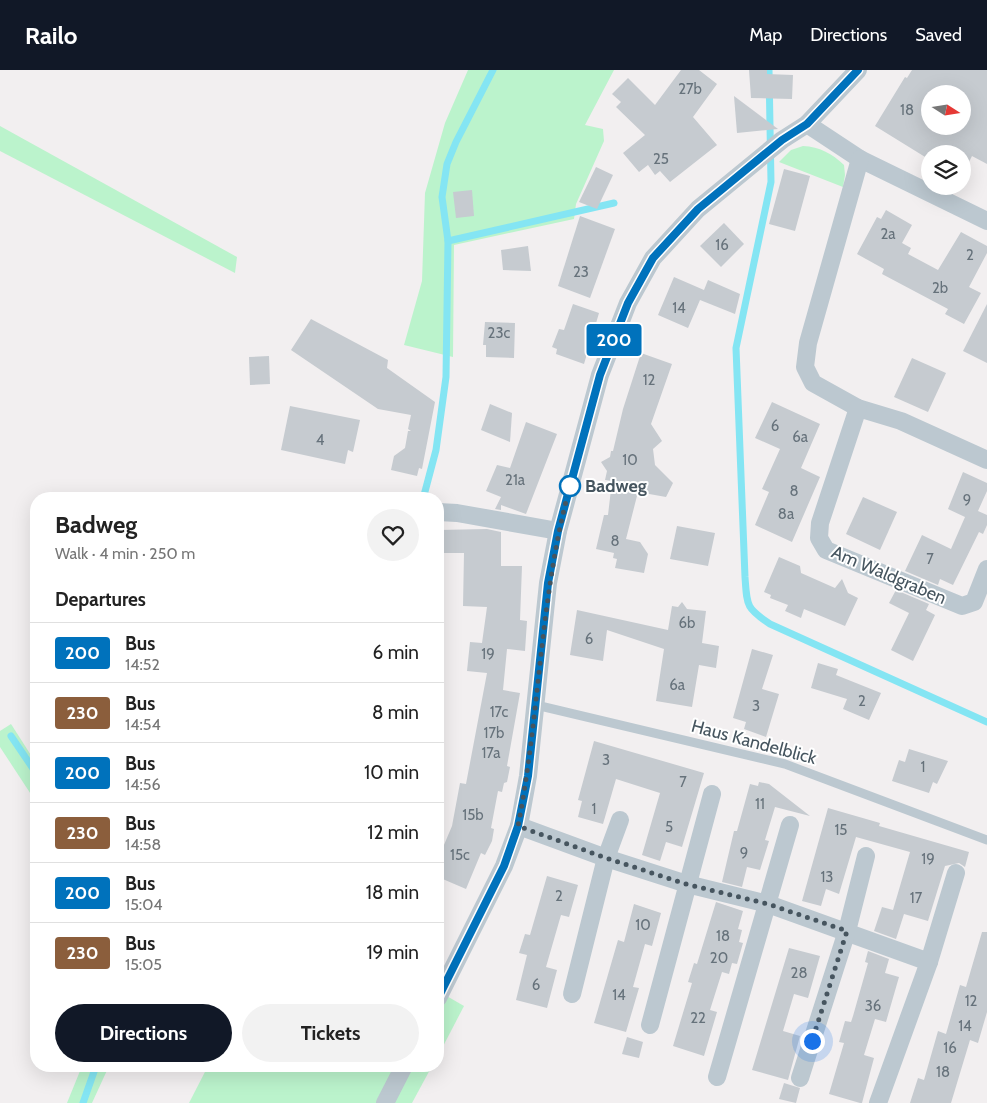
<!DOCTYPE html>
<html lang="en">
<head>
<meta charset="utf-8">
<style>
  :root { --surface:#fff; --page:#f2f2f2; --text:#222; --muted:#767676; --line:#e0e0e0; --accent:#111827 }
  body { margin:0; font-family:Cabin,sans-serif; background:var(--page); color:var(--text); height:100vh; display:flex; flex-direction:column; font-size:19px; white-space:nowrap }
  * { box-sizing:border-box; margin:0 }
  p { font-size:16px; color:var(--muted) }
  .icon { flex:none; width:28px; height:28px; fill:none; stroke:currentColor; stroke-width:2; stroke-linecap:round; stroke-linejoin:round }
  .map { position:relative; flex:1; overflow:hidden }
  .sheet { position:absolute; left:30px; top:422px; width:414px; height:580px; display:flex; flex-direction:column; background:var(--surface); border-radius:20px; box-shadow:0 5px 20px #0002 }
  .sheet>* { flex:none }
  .badge { padding:0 10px; border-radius:4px; font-size:18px; line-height:32px }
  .needle { width:32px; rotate:102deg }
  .buttons { position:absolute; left:921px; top:15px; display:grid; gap:10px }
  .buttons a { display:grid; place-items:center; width:50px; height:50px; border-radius:50%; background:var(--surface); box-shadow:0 5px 20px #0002; font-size:25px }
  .you { position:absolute; width:25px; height:25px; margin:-12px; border:4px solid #fff; border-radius:50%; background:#1a73e8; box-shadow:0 0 0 8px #1a73e833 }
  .map>.badge { position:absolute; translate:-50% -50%; box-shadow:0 0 0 2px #fff }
  h2 { padding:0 25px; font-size:19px; line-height:45px }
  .round { display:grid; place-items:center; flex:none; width:52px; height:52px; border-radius:26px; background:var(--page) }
  .summary { display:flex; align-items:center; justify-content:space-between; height:85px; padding:0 25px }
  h1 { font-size:24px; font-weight:800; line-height:38px }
  .cta { display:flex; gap:10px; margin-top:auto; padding:10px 25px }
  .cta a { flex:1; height:58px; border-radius:30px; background:var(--accent); color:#fff; font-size:20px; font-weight:800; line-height:58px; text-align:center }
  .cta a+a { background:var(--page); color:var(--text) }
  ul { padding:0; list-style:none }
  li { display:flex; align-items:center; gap:15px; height:60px; padding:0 25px; border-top:1px solid var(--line) }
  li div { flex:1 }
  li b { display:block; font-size:19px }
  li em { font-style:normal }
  li .badge { min-width:55px; font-weight:700; text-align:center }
  header { display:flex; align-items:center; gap:30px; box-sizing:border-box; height:70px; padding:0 25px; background:var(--accent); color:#fff }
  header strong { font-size:24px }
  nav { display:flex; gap:28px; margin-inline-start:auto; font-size:18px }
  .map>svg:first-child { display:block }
</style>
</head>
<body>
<header>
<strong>Railo</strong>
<nav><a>Map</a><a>Directions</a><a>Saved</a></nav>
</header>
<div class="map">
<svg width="987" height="1033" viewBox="0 0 987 1033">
  <rect width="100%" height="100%" fill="#f2eff0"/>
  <g fill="#bbf3cc">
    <polygon points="468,0 614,0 585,55 603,59 604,71 576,134 574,149 454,175 453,287 404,275 422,211 425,123 445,53"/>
    <polygon points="0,56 237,187 235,203 0,81"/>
    <path d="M 803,76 C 820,77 831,83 844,95 L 845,105 L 843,117 L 779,92 L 791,80 Z"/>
    <polygon points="11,654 36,693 36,732 0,677 0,661"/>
    <polygon points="438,921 464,936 438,986"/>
    <polygon points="82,996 109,996 92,1033 67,1033"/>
    <polygon points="208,996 432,996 412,1033 189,1033"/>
  </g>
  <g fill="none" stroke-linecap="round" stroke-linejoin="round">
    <g stroke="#84e5f3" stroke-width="7">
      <path d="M 769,0 L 771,112 L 736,278 L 745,507 C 747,536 746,538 770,554 L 987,652"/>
      <polyline points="448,171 614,133"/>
      <polyline points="423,429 436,380 446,307 448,171 442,127 447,94 456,72 493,0"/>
      <polyline points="11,666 36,703"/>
      <polyline points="83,1033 96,996"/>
    </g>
  </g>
  <g fill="#c6cbd0" fill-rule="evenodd">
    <polygon points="681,0 699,0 717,14 693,47 717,75 670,112 660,101 655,105 648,95 639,102 623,83 645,65 616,37 621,32 612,24 628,8 655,35"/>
    <polygon points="749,0 767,0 767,4 793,5 792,29 751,28"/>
    <path d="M 912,0 L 987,0 L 987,94 L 972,86 L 962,106 L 962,84 L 930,84 L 930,90 L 875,56 L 905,7 L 907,8 ZM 930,24 L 962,24 L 962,56 L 930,56 Z"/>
    <polygon points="734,26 778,59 737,63"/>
    <polygon points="596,97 613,105 597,139 579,132"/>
    <polygon points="784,99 810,106 795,161 769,154"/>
    <polygon points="472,120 474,146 456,148 453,122"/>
    <polygon points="886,140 912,155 902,173 911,178 908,184 938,200 961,162 987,176 987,183 969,217 981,223 964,254 945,244 948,239 882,204 884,199 857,184 877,147 881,149"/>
    <polygon points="580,146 615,159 590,228 558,216"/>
    <polygon points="724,153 744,174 721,197 700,176"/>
    <polygon points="528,176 531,201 503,200 501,180"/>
    <polygon points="674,207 704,220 708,210 740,224 735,244 700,230 688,258 658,245"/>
    <polygon points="573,234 599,243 584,294 556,284 557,279 552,277 559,259 564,260"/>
    <polygon points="987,234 987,293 963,281"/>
    <polygon points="311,249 388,290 387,298 435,332 422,399 419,398 417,406 391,400 394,386 405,378 408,361 411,361 408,359 411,345 378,339 291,280"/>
    <polygon points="485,252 515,253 514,288 486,287 486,275 483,275"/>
    <polygon points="641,283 672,294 651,354 662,371 653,379 655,395 673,413 666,427 638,422 626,469 640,472 648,484 644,503 615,498 617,489 613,488 614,483 596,479 604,445 608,445 612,411 605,410 607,401 601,392 610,387 611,381 613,381 623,339"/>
    <polygon points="269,286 270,314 250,315 249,287"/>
    <polygon points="912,288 946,303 928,342 894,327"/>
    <polygon points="772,332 820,354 801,398 820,407 792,472 755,455 769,422 762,419 780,379 755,368"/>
    <polygon points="490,334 512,343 510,372 481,360"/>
    <polygon points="290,336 360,350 353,382 348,380 345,394 281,380"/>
    <polygon points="526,352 557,364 526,444 501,435 501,440 495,439 501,427 486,421 497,395 510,398"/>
    <polygon points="963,402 987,413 987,421 978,441 987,445 987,455 983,464 979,462 953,515 940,509 938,515 905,501 922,465 951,479 965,447 948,439"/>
    <polygon points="863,427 897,442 880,480 846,464"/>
    <polygon points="677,456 715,463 708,496 670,489"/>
    <polygon points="487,459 501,462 501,496 522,496 520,550 527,551 525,581 507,579 503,620 520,623 507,696 510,697 507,712 504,713 502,722 498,721 491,758 494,759 492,771 485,785 481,783 466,819 438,807 438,789 452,756 460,713 466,714 487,603 467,601 470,572 482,573 487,537 463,536 464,483 438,483 438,460"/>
    <polygon points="779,487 800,496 801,503 835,518 842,509 848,523 858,528 845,556 804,539 801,548 785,541 788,535 770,528 771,525 764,522"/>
    <polygon points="896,520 929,534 926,540 935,545 913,591 891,580 909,543 889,533"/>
    <polygon points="682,532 687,539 706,541 702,573 719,576 716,598 699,595 692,637 656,631 664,579 607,560 603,591 570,585 577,540 668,560 672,536 678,537"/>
    <polygon points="752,579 773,585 762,619 779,624 766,667 744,659 746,652 733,648"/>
    <polygon points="818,593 838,599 836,605 881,623 869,650 843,639 847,629 811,618"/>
    <polygon points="594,671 704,703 682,777 666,772 660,791 642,785 660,723 616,709 603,754 578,747 582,731 578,730"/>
    <polygon points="909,679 948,691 937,714 933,712 929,723 892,711 899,690 905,692"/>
    <polygon points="759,712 769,714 810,746 775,737 765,770 769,771 760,800 747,797 742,817 722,812 734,761 737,761 750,714 758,716"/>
    <polygon points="828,738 880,753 879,756 969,782 965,797 959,793 945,796 928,851 904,844 896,869 874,861 882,837 893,840 910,782 856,767 839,824 826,819 821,836 802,831"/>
    <polygon points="547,806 578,815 569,847 561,845 546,897 557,900 547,938 516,930 527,885 519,883 525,864 530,865"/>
    <polygon points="716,832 743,841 738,859 742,860 739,872 743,873 737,894 732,893 729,904 722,902 710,940 717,942 704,986 673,976 692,913 688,912 694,893 697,894"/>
    <polygon points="634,834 661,843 652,876 645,874 633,917 639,918 626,962 594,953 618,870 624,872"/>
    <polygon points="982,862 987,862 987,942 978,973 970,970 951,1033 910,1033 918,1008 924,1010 938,961 946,964 960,915 966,917"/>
    <polygon points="789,878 820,886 808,928 794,924 783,961 800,966 788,1010 752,1000"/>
    <polygon points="868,881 889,889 885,903 899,907 886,952 875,949 864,985 874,988 862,1033 860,1033 829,1024 844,973 839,972 845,951 851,952 853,946 868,893 865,892"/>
    <polygon points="627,967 643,972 639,988 622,984"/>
    <polygon points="784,1013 800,1018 796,1033 779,1029"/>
  </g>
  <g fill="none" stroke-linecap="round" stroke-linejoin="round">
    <polyline stroke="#bcc8d0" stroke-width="9" points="536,635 785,694 987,770"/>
    <g stroke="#bcc8d0" stroke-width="18">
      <polyline points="807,54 860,89 987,151"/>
      <polyline points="860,89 808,273 805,297 813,313 858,338 901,351 987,390"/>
      <polyline points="858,338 820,453 819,468 826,480 962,536 974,532 987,499"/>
      <polyline points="438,442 457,443 558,461"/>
      <polyline points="519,756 606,788 687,814 768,834 929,892"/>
      <polyline points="572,924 606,788 620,750"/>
      <polyline points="438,928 504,796 519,756 528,706 548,513 558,461 600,305 628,233 653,188 698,139 782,70 807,54 858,0"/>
      <polyline points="650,955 712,724"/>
      <polyline points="717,1007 790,755"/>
      <polyline points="800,1008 847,861 866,786"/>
      <polyline points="385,1033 404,996"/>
      <polyline points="878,1033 929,892 956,803"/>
    </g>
  </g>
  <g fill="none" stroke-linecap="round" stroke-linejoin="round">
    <defs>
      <polyline id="line" points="438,928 504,796 518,756 528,706 548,513 558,461 600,305 628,233 653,188 698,139 782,70 807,54 858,0"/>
    </defs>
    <use href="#line" stroke="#fff" stroke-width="11"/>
    <use href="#line" stroke="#0072bc" stroke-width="8"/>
    <path stroke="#46555f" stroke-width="5" stroke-dasharray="0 9" d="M 570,416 C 540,525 540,644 518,756 L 606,788 L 686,814 L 768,834 L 847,861 L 812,971"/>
  </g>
  <circle fill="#fff" stroke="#0072bc" stroke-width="2.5" cx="570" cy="416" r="10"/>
  <g text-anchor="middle" stroke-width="4" stroke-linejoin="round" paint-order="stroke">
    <g font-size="15" fill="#66727b">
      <text x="690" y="24">27b</text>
      <text x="907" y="45">18</text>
      <text x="661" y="94">25</text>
      <text x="888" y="169">2a</text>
      <text x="722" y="180">16</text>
      <text x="970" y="190">2</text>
      <text x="581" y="207">23</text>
      <text x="940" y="223">2b</text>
      <text x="679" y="243">14</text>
      <text x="499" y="268">23c</text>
      <text x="649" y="315">12</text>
      <text x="775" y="361">6</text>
      <text x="800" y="372">6a</text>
      <text x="320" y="375">4</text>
      <text x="630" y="395">10</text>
      <text x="515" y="415">21a</text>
      <text x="794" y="426">8</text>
      <text x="967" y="435">9</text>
      <text x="786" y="449">8a</text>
      <text x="615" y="476">8</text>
      <text x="930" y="494">7</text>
      <text x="687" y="558">6b</text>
      <text x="589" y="574">6</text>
      <text x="488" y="589">19</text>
      <text x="677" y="620">6a</text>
      <text x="862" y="636">2</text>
      <text x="756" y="641">3</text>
      <text x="499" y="647">17c</text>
      <text x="494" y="668">17b</text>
      <text x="491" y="688">17a</text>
      <text x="606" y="695">3</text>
      <text x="923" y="702">1</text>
      <text x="683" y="717">7</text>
      <text x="760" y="739">11</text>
      <text x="594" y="744">1</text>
      <text x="473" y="750">15b</text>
      <text x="669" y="762">5</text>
      <text x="841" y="765">15</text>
      <text x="744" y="788">9</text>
      <text x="460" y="790">15c</text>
      <text x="928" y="794">19</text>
      <text x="827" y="812">13</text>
      <text x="559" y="831">2</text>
      <text x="916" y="833">17</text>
      <text x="643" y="860">10</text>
      <text x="723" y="871">18</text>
      <text x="719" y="893">20</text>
      <text x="799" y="908">28</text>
      <text x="536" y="920">6</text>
      <text x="619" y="930">14</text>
      <text x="971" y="936">12</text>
      <text x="873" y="941">36</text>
      <text x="698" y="953">22</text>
      <text x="965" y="961">14</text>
      <text x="950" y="983">16</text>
      <text x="943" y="1007">18</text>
    </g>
    <g font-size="18" font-weight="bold" fill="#46555f" stroke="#fff" text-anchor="start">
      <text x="585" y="422">Badweg</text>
    </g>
    <g font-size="18" fill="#46555f" stroke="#fff">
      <text transform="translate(889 505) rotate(23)" y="6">Am Waldgraben</text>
      <text transform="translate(754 672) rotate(15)" y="6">Haus Kandelblick</text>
    </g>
  </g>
</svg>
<div class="buttons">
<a><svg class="needle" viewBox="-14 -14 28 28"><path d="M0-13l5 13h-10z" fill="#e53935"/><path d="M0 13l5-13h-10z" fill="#767676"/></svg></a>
<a><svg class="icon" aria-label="layers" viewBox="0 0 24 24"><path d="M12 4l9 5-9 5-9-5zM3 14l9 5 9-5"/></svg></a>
</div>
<div class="you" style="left:812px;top:971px"></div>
<b class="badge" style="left:614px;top:270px;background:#0072bc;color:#fff">200</b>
<section class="sheet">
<div class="summary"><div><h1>Badweg</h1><p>Walk · 4 min · 250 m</p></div><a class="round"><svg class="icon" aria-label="heart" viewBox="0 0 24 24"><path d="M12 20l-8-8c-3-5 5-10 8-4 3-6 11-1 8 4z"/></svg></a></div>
<h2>Departures</h2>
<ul>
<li><span class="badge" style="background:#0072bc;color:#fff">200</span><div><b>Bus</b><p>14:52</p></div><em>6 min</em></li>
<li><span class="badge" style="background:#8b5e3c;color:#fff">230</span><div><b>Bus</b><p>14:54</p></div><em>8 min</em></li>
<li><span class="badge" style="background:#0072bc;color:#fff">200</span><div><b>Bus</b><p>14:56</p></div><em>10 min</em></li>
<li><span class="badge" style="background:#8b5e3c;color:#fff">230</span><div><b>Bus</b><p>14:58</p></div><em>12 min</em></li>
<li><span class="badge" style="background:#0072bc;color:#fff">200</span><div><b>Bus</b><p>15:04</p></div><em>18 min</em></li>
<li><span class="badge" style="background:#8b5e3c;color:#fff">230</span><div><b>Bus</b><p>15:05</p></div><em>19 min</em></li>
</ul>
<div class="cta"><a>Directions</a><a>Tickets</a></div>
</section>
</div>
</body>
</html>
